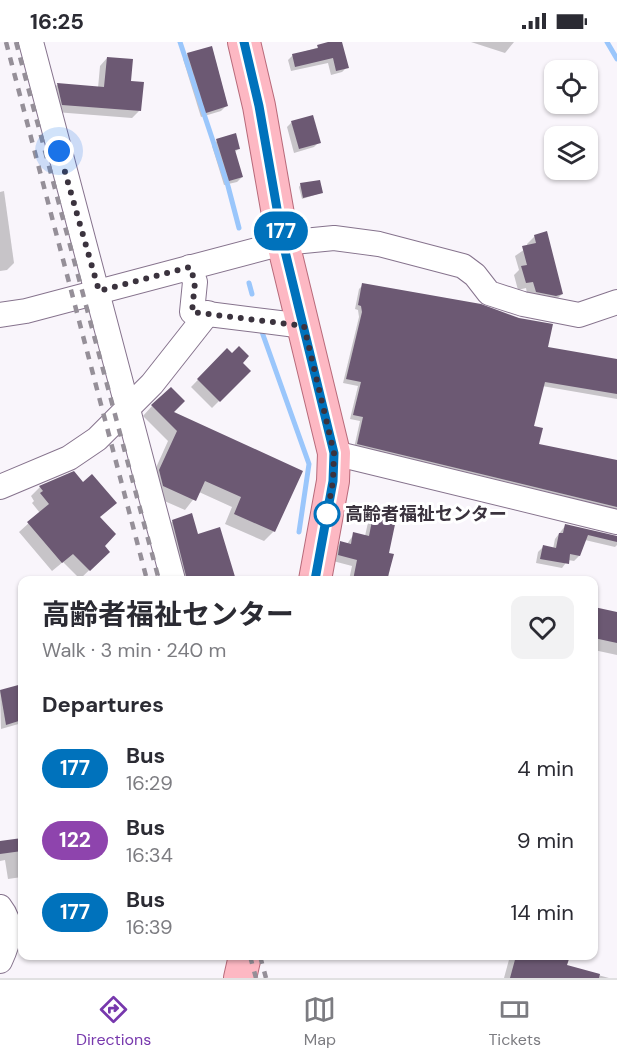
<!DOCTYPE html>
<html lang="en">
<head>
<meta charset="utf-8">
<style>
  :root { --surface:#fff; --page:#f2f2f3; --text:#2b2b33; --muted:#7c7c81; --line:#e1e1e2; --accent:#7738ad }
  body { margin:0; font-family:"DM Sans","Noto Sans JP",sans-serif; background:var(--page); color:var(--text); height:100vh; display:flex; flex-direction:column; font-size:22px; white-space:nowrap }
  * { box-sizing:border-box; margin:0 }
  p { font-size:20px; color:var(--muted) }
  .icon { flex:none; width:33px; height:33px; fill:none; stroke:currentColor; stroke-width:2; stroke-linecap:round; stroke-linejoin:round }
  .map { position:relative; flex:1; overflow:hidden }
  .drawer { position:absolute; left:18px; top:534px; width:580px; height:384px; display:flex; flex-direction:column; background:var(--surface); border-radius:12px; box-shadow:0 2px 4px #0004 }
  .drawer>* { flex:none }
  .badge { padding:0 12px; border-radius:20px; font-size:21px; line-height:39px }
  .fabs { position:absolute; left:544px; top:18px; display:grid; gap:12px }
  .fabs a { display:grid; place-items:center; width:54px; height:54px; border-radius:12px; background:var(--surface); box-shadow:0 2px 4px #0004; font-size:30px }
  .you { position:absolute; width:30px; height:30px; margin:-15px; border:4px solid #fff; border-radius:50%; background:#1a73e8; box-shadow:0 0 0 9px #1a73e833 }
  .map>.badge { position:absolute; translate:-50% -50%; box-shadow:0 0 0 3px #fff }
  h2 { padding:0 24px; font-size:22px; line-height:54px }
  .round { display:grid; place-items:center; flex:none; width:63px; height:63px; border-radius:12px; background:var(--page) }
  .head { display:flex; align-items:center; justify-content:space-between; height:102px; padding:0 24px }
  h1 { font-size:28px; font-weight:700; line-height:45px }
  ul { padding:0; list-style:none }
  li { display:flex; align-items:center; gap:18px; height:72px; padding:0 24px }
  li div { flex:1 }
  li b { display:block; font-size:22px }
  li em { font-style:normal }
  li .badge { min-width:66px; font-weight:700; text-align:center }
  .status { display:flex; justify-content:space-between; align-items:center; height:42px; padding:0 30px; background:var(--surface); direction:ltr }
  .status svg { height:16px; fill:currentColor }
  .tabs { display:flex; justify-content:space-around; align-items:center; height:84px; border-top:2px solid var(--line); background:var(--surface); font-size:16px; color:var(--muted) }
  .tabs a { display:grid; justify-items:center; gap:3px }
  .tabs .on { color:var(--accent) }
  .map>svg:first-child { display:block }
</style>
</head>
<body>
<div class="status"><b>16:25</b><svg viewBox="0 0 49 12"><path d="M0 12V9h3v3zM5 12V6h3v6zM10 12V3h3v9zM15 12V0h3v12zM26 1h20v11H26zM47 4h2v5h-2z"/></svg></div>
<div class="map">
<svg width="617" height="936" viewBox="0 0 617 936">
  <rect width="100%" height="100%" fill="#f9f5fb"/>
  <g fill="#0003">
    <polygon points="336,0 341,0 347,25 342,30 331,33 328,21 291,29 288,18 293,13"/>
    <polygon points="471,0 514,0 505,11"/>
    <polygon points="188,12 226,64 221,69 201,75 183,17"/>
    <polygon points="107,16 129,41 139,69 132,76 55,70 50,50 57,43 98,46 100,24"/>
    <polygon points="292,80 319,100 314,105 294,111 287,85"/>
    <polygon points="217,99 239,106 234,111 242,135 237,140 224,143 212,104"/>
    <polygon points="301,142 321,151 302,157 299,145"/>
    <polygon points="4,149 14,221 7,228 0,229 0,150"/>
    <polygon points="535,194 562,252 554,260 528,257 526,246 518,248 514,233 519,228 515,214 528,205 527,202"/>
    <polygon points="363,243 547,307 617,318 617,357 542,344 532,385 537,403 617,419 617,471 354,406 360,379 350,377 358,344 343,341 359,275 358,268 355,267 359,247"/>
    <polygon points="227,308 249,329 212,366 191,345"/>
    <polygon points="152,364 171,370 274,489 264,499 225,482 232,465 199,450 185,468 153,454 150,439 168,399 143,374"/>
    <polygon points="74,431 99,476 103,504 108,510 80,537 63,520 52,529 19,490 40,471 32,461 34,459 31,454 40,445"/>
    <polygon points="375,471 387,512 392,513 388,538 349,538 352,524 333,519 335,507 341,501 347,502 354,492 365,494 369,476"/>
    <polygon points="173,479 197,494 219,487 235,538 173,538 162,489"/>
    <polygon points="565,484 617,495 617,503 615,505 585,498 579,514 574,519 568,518 562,526 536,521 538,510 543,505 553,507 555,497"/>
    <polygon points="594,566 617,571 617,613 594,608"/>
    <polygon points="22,644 22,681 1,687 0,649"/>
    <polygon points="22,797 22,835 8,837 5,818 0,819 0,801"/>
    <polygon points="510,914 568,914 565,924 609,936 504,936"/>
  </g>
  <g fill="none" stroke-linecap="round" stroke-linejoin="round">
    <g stroke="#9ac6fb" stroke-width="5">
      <polyline points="180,0 228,144 239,186"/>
      <polyline points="607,0 617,17"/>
      <polyline points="249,241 252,252"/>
      <polyline points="262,290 309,422 299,490"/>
    </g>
  </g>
  <g fill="#6c5973">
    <polygon points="328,0 342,0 349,26 336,29 333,16 295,25 292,12 318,6 317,3"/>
    <polygon points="212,4 228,64 206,71 187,11"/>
    <polygon points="107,15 133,17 131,39 144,40 141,69 62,63 57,41 104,45"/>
    <polygon points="313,73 321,101 299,107 291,79"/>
    <polygon points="236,91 240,107 235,108 243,135 229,139 216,97"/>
    <polygon points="320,138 323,151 303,156 300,141"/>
    <polygon points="547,189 563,252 556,254 536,250 533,240 526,241 521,224 527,223 522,204 536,201 534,193"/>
    <polygon points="362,241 481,262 519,276 553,282 548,305 617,317 617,352 545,340 534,384 543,386 539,402 617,418 617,465 357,402 363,375 353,373 361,340 346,337 362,270 361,264 358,263"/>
    <polygon points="239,304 249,314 243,321 251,329 220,360 197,337 227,306 232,311"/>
    <polygon points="171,345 185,359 174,370 303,429 275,490 234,472 241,455 205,439 196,459 163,444 159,428 177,389 151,363"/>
    <polygon points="74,429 83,440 92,432 117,461 100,475 116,492 105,504 110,510 90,529 73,512 62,521 27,480 49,462 40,451 43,449 39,444"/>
    <polygon points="374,469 397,473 389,511 394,512 387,538 353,538 357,518 338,513 340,499 351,502 353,490 369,494"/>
    <polygon points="192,471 198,492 220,485 236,538 187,538 172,478"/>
    <polygon points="565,482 617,494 617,500 588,493 580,514 570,512 569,522 540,517 543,503 556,506 559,491 563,491"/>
    <polygon points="594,565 617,570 617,601 594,596"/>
    <polygon points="22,642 22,678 6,683 0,648"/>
    <polygon points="22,796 22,809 0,812 0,799"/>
    <polygon points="516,914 570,914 567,923 600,932 599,936 510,936"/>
  </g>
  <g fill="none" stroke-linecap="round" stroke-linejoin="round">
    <defs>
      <g id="minor">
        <polyline points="31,0 173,538"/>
        <polyline points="190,225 195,240 192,270 304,284"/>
        <polyline points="0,273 26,269 283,201 334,196 379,202 463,224 475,233 489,251 523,262 579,273 617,260"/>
        <polyline points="334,411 617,480"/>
        <polyline points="0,445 69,416 97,397 152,342 208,271"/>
        <path d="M 0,865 C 14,883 9,900 0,919"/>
      </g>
      <g id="major">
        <polyline points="244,0 259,64 283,201 334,411 333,439 315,538"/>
        <polyline points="240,936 245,914"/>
      </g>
    </defs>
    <use href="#minor" stroke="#86738d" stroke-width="26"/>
    <use href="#major" stroke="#b86a7a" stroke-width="34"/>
    <use href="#minor" stroke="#fff" stroke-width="24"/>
    <use href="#major" stroke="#fdb8c3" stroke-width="32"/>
    <g stroke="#958f98" stroke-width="4.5" stroke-dasharray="8 8" stroke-linecap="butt">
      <polyline points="6,0 147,538"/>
      <polyline points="16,0 159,538"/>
      <polyline points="250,914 256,936"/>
      <polyline points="260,914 266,936"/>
    </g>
  </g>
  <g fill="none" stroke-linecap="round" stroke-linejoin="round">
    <defs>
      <polyline id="line" points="244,0 259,64 283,201 334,411 333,439 315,538"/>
    </defs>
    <use href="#line" stroke="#fff" stroke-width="14"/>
    <use href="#line" stroke="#0072bc" stroke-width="9"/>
    <polyline stroke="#3b333e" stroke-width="6" stroke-dasharray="0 10.8" points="59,109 99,249 190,225 195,240 192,270 304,284 334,411 333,439 326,479 327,472"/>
  </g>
  <circle fill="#fff" stroke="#0072bc" stroke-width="3" cx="327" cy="472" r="12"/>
  <g text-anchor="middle" stroke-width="6" stroke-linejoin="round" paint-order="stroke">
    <g font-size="18" font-weight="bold" fill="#3b333e" stroke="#fff" text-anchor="start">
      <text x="345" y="478">高齢者福祉センター</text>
    </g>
  </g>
</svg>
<div class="fabs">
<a><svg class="icon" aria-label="locate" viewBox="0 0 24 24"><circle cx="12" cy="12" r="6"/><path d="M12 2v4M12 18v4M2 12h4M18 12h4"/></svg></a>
<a><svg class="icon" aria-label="layers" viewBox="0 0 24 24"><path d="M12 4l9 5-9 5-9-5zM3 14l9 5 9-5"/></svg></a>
</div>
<div class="you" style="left:59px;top:109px"></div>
<b class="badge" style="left:281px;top:189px;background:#0072bc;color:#fff">177</b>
<section class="drawer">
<div class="head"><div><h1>高齢者福祉センター</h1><p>Walk · 3 min · 240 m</p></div><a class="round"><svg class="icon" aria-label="heart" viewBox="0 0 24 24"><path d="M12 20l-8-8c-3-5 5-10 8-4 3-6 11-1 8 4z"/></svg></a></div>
<h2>Departures</h2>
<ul>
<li><span class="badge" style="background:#0072bc;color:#fff">177</span><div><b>Bus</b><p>16:29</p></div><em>4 min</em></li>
<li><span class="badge" style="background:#8e44ad;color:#fff">122</span><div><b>Bus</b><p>16:34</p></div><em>9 min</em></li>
<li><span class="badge" style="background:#0072bc;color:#fff">177</span><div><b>Bus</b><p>16:39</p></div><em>14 min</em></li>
</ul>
</section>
</div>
<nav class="tabs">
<a class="on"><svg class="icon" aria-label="directions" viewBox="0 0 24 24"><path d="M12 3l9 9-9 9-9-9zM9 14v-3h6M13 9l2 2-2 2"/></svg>Directions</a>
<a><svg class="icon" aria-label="map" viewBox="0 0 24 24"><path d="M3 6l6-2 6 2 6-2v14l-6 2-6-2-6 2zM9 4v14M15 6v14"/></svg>Map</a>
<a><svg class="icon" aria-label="tickets" viewBox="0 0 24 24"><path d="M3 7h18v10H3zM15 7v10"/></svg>Tickets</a>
</nav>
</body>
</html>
